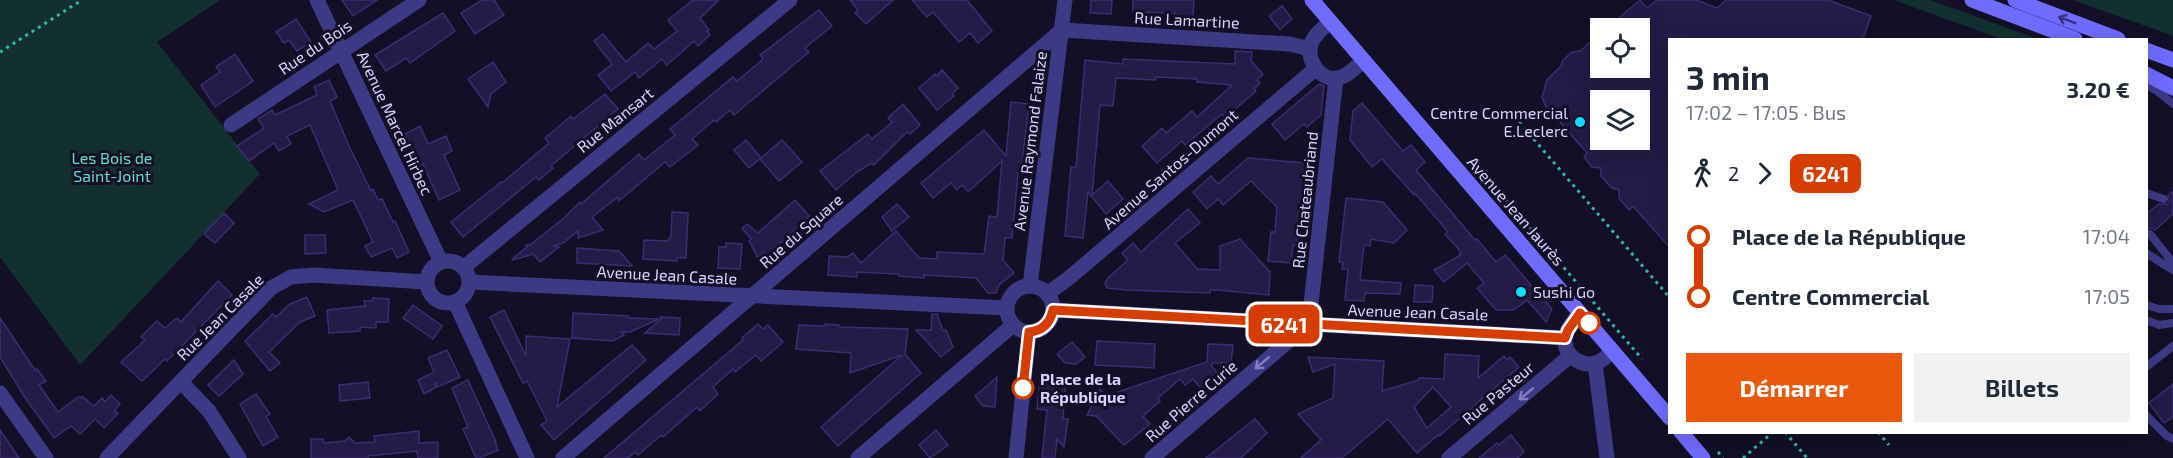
<!DOCTYPE html>
<html lang="fr">
<head>
<meta charset="utf-8">
<style>
  :root { --surface:#fff; --page:#f2f2f3; --text:#1f2937; --muted:#747a83; --accent:#ea580c }
  body { margin:0; font-family:"Exo 2",sans-serif; background:var(--page); color:var(--text); height:100vh; display:flex; flex-direction:column; font-size:22px; white-space:nowrap }
  * { box-sizing:border-box; margin:0 }
  p { font-size:20px; color:var(--muted) }
  .icon { flex:none; width:33px; height:33px; fill:none; stroke:currentColor; stroke-width:2; stroke-linecap:round; stroke-linejoin:round }
  .map { position:relative; flex:1; overflow:hidden }
  .drawer { position:absolute; left:1668px; top:38px; width:480px; height:396px; display:flex; flex-direction:column; background:var(--surface); border-radius:0px; box-shadow:0 6px 24px #0002 }
  .drawer>* { flex:none }
  .badge { padding:0 12px; border-radius:9px; font-size:21px; line-height:39px }
  .buttons { position:absolute; left:1590px; top:18px; display:grid; gap:12px }
  .buttons a { display:grid; place-items:center; width:60px; height:60px; border-radius:0px; background:var(--surface); box-shadow:0 6px 24px #0002; font-size:30px }
  .map>.badge { position:absolute; translate:-50% -50%; box-shadow:0 0 0 3px #fff }
  .legs { display:flex; align-items:center; gap:9px; height:66px; padding:0 18px; font-size:20px }
  .legs p { margin-inline-start:auto }
  .summary { display:flex; align-items:center; justify-content:space-between; height:102px; padding:0 18px }
  h1 { font-size:33px; font-weight:700; line-height:45px }
  .action { display:flex; gap:12px; margin-top:auto; padding:12px 18px }
  .action a { flex:1; height:69px; border-radius:0px; background:var(--accent); color:#fff; font-size:24px; font-weight:700; line-height:69px; text-align:center }
  .action a+a { background:var(--page); color:var(--text) }
  ul { padding:0 18px; list-style:none }
  li { display:flex; align-items:center; gap:21px; height:60px; font-size:22px }
  li i { display:grid; place-items:center; width:9px; height:100%; margin:0 8px; background:currentColor }
  li i::after { content:''; width:15px; height:15px; margin:-8px; border:4px solid; border-radius:50%; background:var(--surface) }
  li p { margin-inline-start:auto }
  li:first-child i { background:linear-gradient(#0000 50%,currentColor 0) }
  li:last-child i { background:linear-gradient(currentColor 50%,#0000 0) }
  .map>svg:first-child { display:block }
</style>
</head>
<body>
<div class="map">
<svg width="2173" height="458" viewBox="0 0 2173 458">
  <rect width="100%" height="100%" fill="#130f26"/>
  <g fill="#12302f">
    <polygon points="0,0 220,0 157,42 260,174 80,365 0,257"/>
    <polygon points="1894,0 1930,0 2038,39 2001,39"/>
    <polygon points="2073,0 2173,0 2173,37 2171,35"/>
  </g>
  <g fill="#241b47" stroke="#3b2d73" stroke-width="1.5" fill-rule="evenodd">
    <polygon points="342,0 377,0 353,16"/>
    <polygon points="482,0 494,0 504,15 475,34 461,13"/>
    <polygon points="693,0 719,0 700,18 709,30 707,31 710,35 698,46 694,41 667,65 662,59 639,78 635,72 611,91 598,75 612,64 594,41 603,34 626,62 648,43 654,49 677,31 668,20"/>
    <polygon points="850,0 893,0 866,24 855,13 858,10"/>
    <polygon points="912,0 967,0 992,31 978,43 970,33 959,42 933,12 927,17"/>
    <polygon points="1091,0 1112,0 1111,14 1090,13"/>
    <polygon points="1133,0 1194,0 1193,16 1175,15 1174,13 1133,12"/>
    <path d="M 1640,0 L 1647,8 L 1657,0 L 1696,0 L 1717,8 L 1726,0 L 1828,0 L 1871,16 L 1863,39 L 1670,39 L 1670,248 L 1633,206 L 1629,210 L 1619,198 L 1619,190 L 1612,188 L 1601,176 L 1601,168 L 1592,167 L 1584,157 L 1587,153 L 1545,105 L 1542,97 L 1547,80 L 1561,66 L 1563,60 L 1572,52 L 1580,51 L 1600,34 L 1600,68 L 1640,68 L 1640,28 L 1607,28 ZM 1600,100 L 1640,100 L 1640,140 L 1600,140 Z"/>
    <polygon points="1282,6 1292,19 1280,30 1269,16"/>
    <polygon points="819,10 832,26 805,48 809,52 734,115 730,110 716,122 714,120 692,139 698,145 670,167 665,162 619,201 618,197 592,217 603,230 578,238 578,231 563,243 554,246 559,247 540,262 533,254 513,260 512,259 527,247 526,245 530,245 564,218 580,202 581,204 639,154 644,160 675,135 670,129 733,77 737,81 763,59 760,55"/>
    <polygon points="443,13 455,31 410,63 406,58 386,71 375,55"/>
    <polygon points="296,19 311,42 297,51 289,40 284,43 276,32"/>
    <polygon points="1235,51 1252,52 1251,61 1263,74 1257,80 1260,83 1254,89 1256,91 1225,118 1222,114 1185,145 1182,141 1157,163 1142,146 1162,128 1166,133 1192,111 1197,117 1232,85 1197,82 1197,79 1156,77 1155,80 1116,78 1113,106 1100,105 1092,195 1108,181 1123,199 1106,214 1088,192 1083,238 1065,236 1071,167 1076,167 1085,60 1123,64 1123,59 1235,64"/>
    <polygon points="235,54 253,81 215,107 201,85 220,72 216,67"/>
    <polygon points="493,62 506,82 491,94 488,107 468,79"/>
    <polygon points="942,70 958,88 952,94 954,96 937,110 919,88 935,74 937,76"/>
    <polygon points="329,80 337,97 330,101 349,146 371,191 373,189 378,200 382,199 393,222 395,221 409,252 397,258 392,248 371,257 365,246 373,242 353,200 324,212 309,204 338,190 310,125 287,136 291,144 279,151 274,143 249,161 237,146 264,128 258,119 272,110 275,115 317,95 314,87"/>
    <polygon points="1319,84 1324,86 1321,115 1307,127 1304,124 1285,140 1272,124"/>
    <polygon points="605,94 618,109 551,166 553,168 539,180 536,177 463,237 451,222 501,182 502,183 549,143 545,138 571,116 573,119"/>
    <polygon points="1011,102 1029,104 1021,173 1018,173 1012,238 1005,238 1003,260 1014,273 999,285 996,293 988,293 976,278 924,275 924,278 899,276 899,274 857,272 857,277 828,275 829,256 847,257 853,253 861,263 896,231 919,258 937,259 937,252 984,254 989,216 997,217 1002,161 968,192 962,185 957,190 951,183 933,198 921,183 984,130 1006,156"/>
    <polygon points="1362,103 1403,151 1411,145 1425,162 1416,170 1475,240 1477,239 1496,262 1505,255 1552,309 1546,322 1527,300 1514,310 1496,310 1477,288 1484,283 1467,263 1444,282 1434,270 1461,255 1459,254 1461,252 1445,234 1448,232 1415,193 1414,195 1382,159 1372,167 1350,140 1353,111"/>
    <polygon points="903,104 920,125 910,134 907,132 874,165 872,163 857,172 836,190 820,171 868,134 872,139 892,122 888,118"/>
    <polygon points="420,126 428,144 446,136 452,151 444,155 460,190 439,200 423,164 419,166 405,134"/>
    <polygon points="746,140 761,158 782,140 802,162 779,181 760,159 749,168 734,150"/>
    <polygon points="1248,158 1305,163 1296,246 1293,245 1291,263 1268,261 1271,232 1275,232 1277,207 1251,181 1223,205 1218,199 1207,209 1193,192 1211,176 1218,184"/>
    <polygon points="2173,191 2173,214 2155,230 2152,228 2146,229 2146,214 2159,204 2168,204 2170,200 2168,195"/>
    <polygon points="1346,198 1383,202 1407,230 1394,243 1371,239 1370,246 1364,245 1360,280 1401,283 1400,294 1365,293 1364,301 1345,300 1348,269 1342,269 1343,263 1339,262"/>
    <polygon points="795,200 809,216 766,257 763,253 758,258 749,241 751,239 742,228 747,224 758,233"/>
    <polygon points="897,204 909,217 892,231 882,217"/>
    <polygon points="1188,209 1200,223 1175,243 1197,269 1220,270 1220,246 1240,239 1270,272 1269,295 1218,290 1210,290 1210,293 1126,290 1107,288 1105,283 1108,278 1128,260 1122,253 1133,243 1141,252"/>
    <polygon points="672,212 688,213 686,258 677,258 677,261 643,259 644,240 668,241 669,238 671,238"/>
    <polygon points="224,213 234,223 215,243 204,234"/>
    <polygon points="305,235 325,235 326,253 305,254"/>
    <polygon points="726,243 742,244 740,269 718,268 719,247 726,247"/>
    <polygon points="577,248 619,251 632,266 577,263"/>
    <polygon points="218,281 232,295 167,361 165,359 142,381 121,362 145,340 141,337 157,321 165,328 177,318 181,322"/>
    <polygon points="1415,285 1433,286 1432,302 1414,302"/>
    <polygon points="307,297 315,316 300,322 269,352 280,363 270,371 245,341 273,314 276,317 290,304"/>
    <polygon points="373,298 389,299 388,322 376,322 376,328 360,327 360,331 329,333 327,310 365,306 364,301 372,301"/>
    <polygon points="413,305 442,326 433,339 403,318"/>
    <polygon points="504,310 526,356 526,336 570,339 557,407 632,345 646,360 554,440 541,425 547,421 527,381 523,383 490,317"/>
    <polygon points="573,313 628,316 628,318 659,319 630,332 621,332 624,335 613,341 572,338"/>
    <polygon points="932,314 937,314 943,331 946,330 953,347 941,357 916,330 931,330"/>
    <polygon points="660,317 680,318 679,335 645,333 661,319"/>
    <polygon points="0,318 35,370 37,369 46,381 39,385 58,412 78,397 83,397 94,406 102,398 105,402 111,395 120,404 114,411 118,413 104,428 95,419 80,434 71,426 54,438 24,396 0,357"/>
    <polygon points="758,324 763,329 768,325 783,342 761,361 756,355 735,372 733,369 713,387 718,394 700,411 697,407 663,437 661,435 638,455 635,452 628,458 604,458 743,340 742,338"/>
    <polygon points="825,324 839,325 839,327 908,329 905,354 921,373 838,446 821,427 902,355 850,373 851,353 796,349 799,325 825,326"/>
    <polygon points="1097,341 1155,344 1154,368 1095,365"/>
    <polygon points="1072,342 1085,357 1076,364 1065,363 1057,354"/>
    <polygon points="1208,344 1233,345 1231,363 1213,363 1211,365 1219,375 1201,389 1193,379 1185,385 1180,379 1158,398 1160,401 1143,416 1150,424 1124,445 1096,416 1087,415 1100,389 1106,396 1207,362"/>
    <polygon points="447,350 460,377 437,387 435,382 435,388 424,394 418,380 434,372 428,358"/>
    <path d="M 1445,354 L 1479,356 L 1478,378 L 1504,356 L 1507,360 L 1510,357 L 1519,367 L 1439,436 L 1438,435 L 1417,453 L 1388,419 L 1342,458 L 1301,458 L 1321,440 L 1298,414 L 1333,398 L 1335,364 L 1313,372 L 1308,357 L 1384,361 L 1382,391 L 1419,380 L 1419,378 L 1444,379 ZM 1433,387 L 1451,407 L 1427,428 L 1414,407 Z"/>
    <polygon points="234,360 243,374 219,396 208,385"/>
    <polygon points="1040,376 1066,379 1063,419 1068,419 1064,447 1057,439 1055,458 1042,458 1047,410 1037,409"/>
    <polygon points="997,377 995,407 983,406 975,396"/>
    <polygon points="468,380 496,442 495,442 498,450 479,458 476,458 463,429 468,427 452,388"/>
    <polygon points="368,382 370,398 340,401 339,385"/>
    <polygon points="2173,384 2173,417 2164,423 2149,403"/>
    <polygon points="256,394 270,414 266,417 278,437 263,446 240,404"/>
    <polygon points="1255,419 1267,433 1241,458 1206,458"/>
    <polygon points="0,430 19,458 0,458"/>
    <polygon points="936,430 948,445 930,458 919,445"/>
    <polygon points="419,431 419,443 438,442 438,458 418,458 417,451 368,456 368,458 311,458 311,439 323,439 324,443 345,441 349,437 355,443 375,442 374,436"/>
    <polygon points="1511,435 1524,452 1517,458 1479,458 1497,443 1499,445"/>
  </g>
  <g fill="none" stroke-linecap="round" stroke-linejoin="round">
    <g stroke="#2fb8b0" stroke-width="3" stroke-dasharray="3 4.5" stroke-linecap="butt">
      <polyline points="0,52 82,0"/>
      <polyline points="1519,122 1670,298"/>
      <polyline points="1476,165 1642,359"/>
      <polyline points="1785,432 1807,458"/>
      <polyline points="1878,432 1889,445"/>
      <polyline points="1718,452 1723,458"/>
      <polyline points="1743,458 1773,432"/>
    </g>
    <g stroke="#3d3a85" stroke-width="8">
      <polyline points="2146,85 2157,91 2173,104"/>
      <polyline points="2146,193 2164,199"/>
      <polyline points="2150,234 2173,263"/>
      <polyline points="2146,253 2173,270"/>
      <polyline points="2146,305 2159,309 2173,309"/>
      <polyline points="2146,320 2159,325 2172,323"/>
      <polyline points="2146,367 2173,346"/>
      <polyline points="2146,415 2167,436 2173,439"/>
    </g>
    <g stroke="#3d3a85" stroke-width="15">
      <polyline points="317,0 441,262"/>
      <path d="M 1330,22 C 1323,28 1314,35 1311,44 C 1305,62 1324,86 1344,76 C 1351,72 1357,66 1363,61"/>
      <polyline points="231,125 419,0"/>
      <circle cx="448" cy="282" r="21"/>
      <polyline points="463,268 790,0"/>
      <polyline points="469,282 1007,308"/>
      <polyline points="1030,286 1065,0"/>
      <circle cx="1030" cy="309" r="23"/>
      <polyline points="1047,294 1069,278 1315,69"/>
      <polyline points="455,302 527,458"/>
      <polyline points="1053,310 1565,338"/>
      <path d="M 1580,313 C 1574,320 1567,328 1565,338 C 1563,357 1585,371 1602,360 C 1606,358 1609,353 1612,350"/>
      <polyline points="1595,363 1607,458"/>
      <polyline points="181,382 209,411 239,458"/>
      <polyline points="0,393 46,458"/>
      <polyline points="107,458 271,288 291,277 313,275 427,282"/>
      <polyline points="563,458 1062,30 1290,44 1310,49"/>
      <polyline points="858,458 1013,325"/>
      <polyline points="1016,458 1029,332"/>
      <polyline points="1152,458 1307,325 1310,313 1336,78"/>
      <polyline points="1449,458 1570,356"/>
    </g>
    <g stroke="#6f6bff" stroke-width="15">
      <polyline points="1312,0 1670,418"/>
      <polyline points="1972,0 2075,39"/>
      <polyline points="2015,0 2118,39"/>
      <polyline points="2146,50 2173,60"/>
      <polyline points="2146,74 2173,88"/>
      <polyline points="1681,432 1703,458"/>
    </g>
  </g>
  <defs><path id="oneway-shaft" d="M-6 0H5M1.5-3L5.5 0L1.5 3" fill="none" stroke-width="1.6" stroke-linecap="round" stroke-linejoin="round" transform="scale(1.5)"/></defs>
  <use stroke="#38347d" href="#oneway-shaft" transform="translate(2067 20) rotate(-159)"/>
  <g stroke="#837fbc">
    <use href="#oneway-shaft" transform="translate(1262 363) rotate(139)"/>
    <use href="#oneway-shaft" transform="translate(1526 394) rotate(140)"/>
  </g>
  <g fill="none" stroke-linecap="round" stroke-linejoin="round">
    <defs>
      <path id="line-1" d="M 1023,388 L 1029,332 C 1042,331 1050,324 1053,310 L 1565,338 L 1568,330 L 1580,313 L 1589,323"/>
    </defs>
    <use href="#line-1" stroke="#fff" stroke-width="14"/>
    <use href="#line-1" stroke="#d73d00" stroke-width="9"/>
  </g>
  <g fill="#00e5ff" stroke="#130f26" stroke-width="2">
    <circle cx="1580" cy="122" r="6"/>
    <circle cx="1521" cy="292" r="6"/>
  </g>
  <g fill="#fff" stroke="#d73d00" stroke-width="3">
    <circle cx="1589" cy="323" r="10"/>
    <circle cx="1023" cy="388" r="10"/>
  </g>
  <g text-anchor="middle" stroke-width="6" stroke-linejoin="round" paint-order="stroke">
    <g font-size="16" fill="#d9d4ff" stroke="#130f26">
      <text transform="translate(1187 20) rotate(3)" y="6">Rue Lamartine</text>
      <text transform="translate(315 47) rotate(-34)" y="6">Rue du Bois</text>
      <text transform="translate(615 120) rotate(-39)" y="6">Rue Mansart</text>
      <text transform="translate(395 123) rotate(65)" y="6">Avenue Marcel Hirbec</text>
      <text transform="translate(1030 141) rotate(-83)" y="6">Avenue Raymond Falaize</text>
      <text transform="translate(1170 169) rotate(-41)" y="6">Avenue Santos-Dumont</text>
      <text transform="translate(1305 200) rotate(-84)" y="6">Rue Chateaubriand</text>
      <text transform="translate(1516 211) rotate(49)" y="6">Avenue Jean Jaurès</text>
      <text transform="translate(801 231) rotate(-41)" y="6">Rue du Square</text>
      <text transform="translate(667 275) rotate(3)" y="6">Avenue Jean Casale</text>
      <text transform="translate(1418 312) rotate(2)" y="6">Avenue Jean Casale</text>
      <text transform="translate(220 317) rotate(-45)" y="6">Rue Jean Casale</text>
      <text transform="translate(1498 393) rotate(-40)" y="6">Rue Pasteur</text>
      <text transform="translate(1191 401) rotate(-41)" y="6">Rue Pierre Curie</text>
    </g>
    <g font-size="16" fill="#d9d4ff" stroke="#130f26" text-anchor="end">
      <text x="1568" y="119">Centre Commercial<tspan x="1568" dy="18">E.Leclerc</tspan></text>
      <text x="1533" y="298" text-anchor="start">Sushi Go</text>
    </g>
    <g font-size="16" fill="#5fe0c0" stroke="#130f26">
      <text x="112" y="164">Les Bois de<tspan x="112" dy="18">Saint-Joint</tspan></text>
    </g>
    <g font-size="16" font-weight="bold" fill="#d9d4ff" stroke="#130f26" text-anchor="start">
      <text x="1040" y="385">Place de la<tspan x="1040" dy="18">République</tspan></text>
    </g>
  </g>
</svg>
<div class="buttons">
<a><svg class="icon" aria-label="locate" viewBox="0 0 24 24"><circle cx="12" cy="12" r="6"/><path d="M12 2v4M12 18v4M2 12h4M18 12h4"/></svg></a>
<a><svg class="icon" aria-label="layers" viewBox="0 0 24 24"><path d="M12 4l9 5-9 5-9-5zM3 14l9 5 9-5"/></svg></a>
</div>
<b class="badge" style="left:1284px;top:324px;background:#d73d00;color:#fff">6241</b>
<section class="drawer">
<div class="summary"><div><h1>3 min</h1><p>17:02 – 17:05 · Bus</p></div><b>3.20 €</b></div>
<div class="legs"><svg class="icon" aria-label="walk" viewBox="0 0 24 24"><circle cx="13" cy="4" r="2"/><path d="M13 8l-2 6 4 7M11 14l-3 7M7 12l3-4h3l4 4"/></svg>2<svg class="icon" aria-label="forward" viewBox="0 0 24 24"><path d="M9 5l7 7-7 7"/></svg><b class="badge" style="background:#d73d00;color:#fff">6241</b></div>
<ul>
<li><i style="color:#d73d00"></i><b>Place de la République</b><p>17:04</p></li>
<li><i style="color:#d73d00"></i><b>Centre Commercial</b><p>17:05</p></li>
</ul>
<div class="action"><a>Démarrer</a><a>Billets</a></div>
</section>
</div>
</body>
</html>
